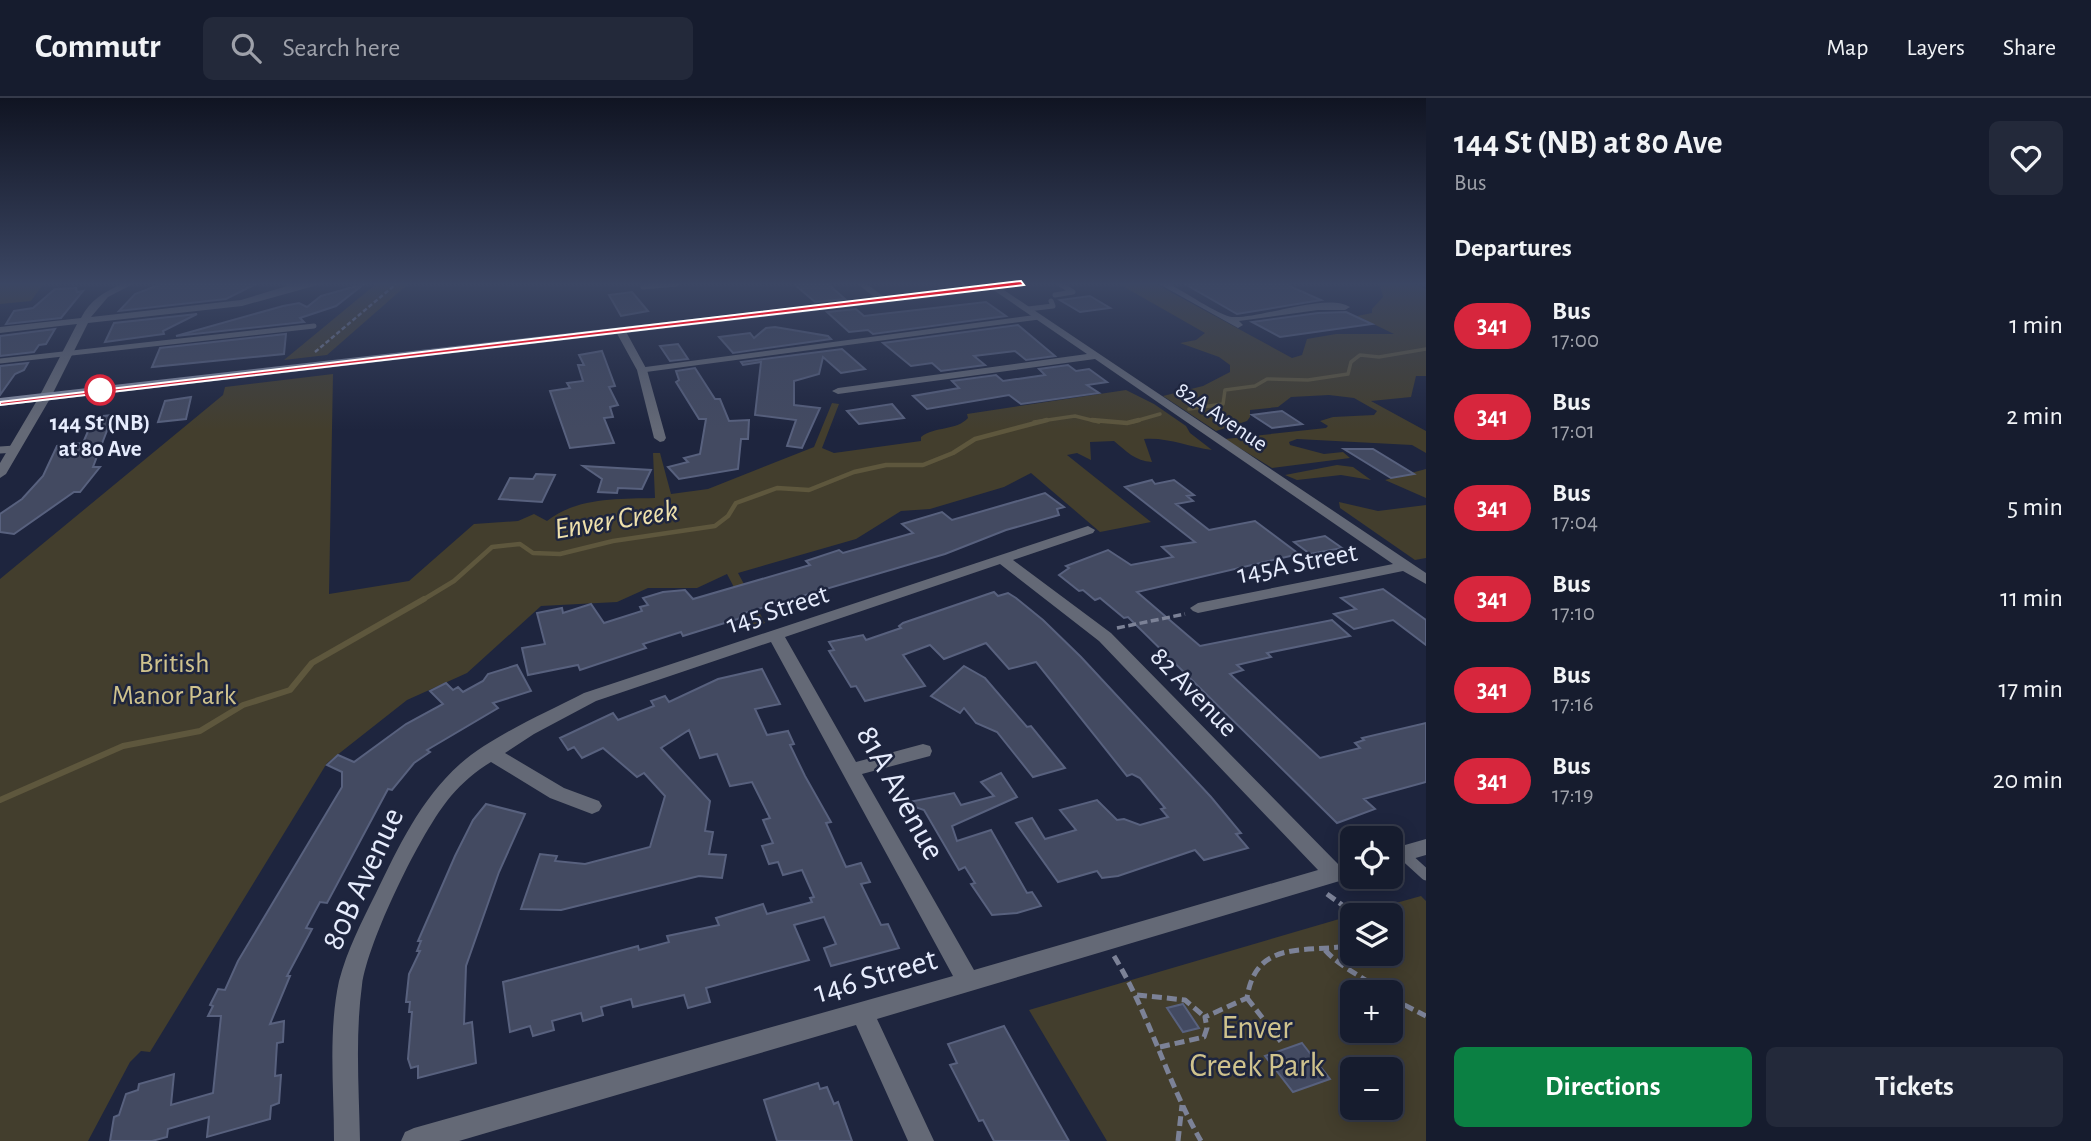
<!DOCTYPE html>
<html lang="en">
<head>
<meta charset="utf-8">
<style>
  :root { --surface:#161c2e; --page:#23293a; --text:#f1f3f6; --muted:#9ea1aa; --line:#353a4a; --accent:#0b8043 }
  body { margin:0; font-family:"Alegreya Sans",sans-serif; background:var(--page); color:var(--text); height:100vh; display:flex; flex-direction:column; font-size:26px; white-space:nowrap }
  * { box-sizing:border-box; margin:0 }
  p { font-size:23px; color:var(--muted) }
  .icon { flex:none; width:38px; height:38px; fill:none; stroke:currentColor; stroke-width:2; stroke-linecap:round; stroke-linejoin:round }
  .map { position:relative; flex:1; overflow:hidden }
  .panel { display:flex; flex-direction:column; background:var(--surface); width:665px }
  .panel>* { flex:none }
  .badge { padding:0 14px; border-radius:23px; font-size:24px; line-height:46px }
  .buttons { position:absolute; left:1340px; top:728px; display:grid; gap:14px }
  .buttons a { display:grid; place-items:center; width:63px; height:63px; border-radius:10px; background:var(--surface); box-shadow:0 4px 18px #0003,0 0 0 2px var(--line); font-size:35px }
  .map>.badge { position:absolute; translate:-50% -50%; box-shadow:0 0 0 4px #fff }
  h2 { padding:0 28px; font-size:26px; line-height:63px }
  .round { display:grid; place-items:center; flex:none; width:74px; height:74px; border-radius:10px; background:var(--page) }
  .summary { display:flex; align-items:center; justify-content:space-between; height:119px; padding:0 28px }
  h1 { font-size:33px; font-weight:700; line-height:52px }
  .cta { display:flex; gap:14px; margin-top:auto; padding:14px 28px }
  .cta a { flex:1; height:80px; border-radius:10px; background:var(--accent); color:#fff; font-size:28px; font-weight:700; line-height:80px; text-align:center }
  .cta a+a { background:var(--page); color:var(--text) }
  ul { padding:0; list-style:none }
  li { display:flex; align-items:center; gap:21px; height:91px; padding:0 28px }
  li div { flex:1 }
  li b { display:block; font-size:26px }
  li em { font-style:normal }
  li .badge { min-width:77px; font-weight:700; text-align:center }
  header { display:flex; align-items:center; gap:42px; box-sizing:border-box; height:98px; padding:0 35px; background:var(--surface); border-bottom:2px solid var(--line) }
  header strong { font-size:33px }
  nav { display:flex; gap:38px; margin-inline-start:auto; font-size:24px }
  .search { width:490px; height:63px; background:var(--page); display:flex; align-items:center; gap:18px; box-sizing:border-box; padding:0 24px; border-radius:10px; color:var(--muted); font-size:26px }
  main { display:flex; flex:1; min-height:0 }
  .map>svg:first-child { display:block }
</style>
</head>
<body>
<header>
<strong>Commutr</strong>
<div class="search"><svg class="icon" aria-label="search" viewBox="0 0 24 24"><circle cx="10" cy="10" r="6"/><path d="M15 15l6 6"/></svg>Search here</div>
<nav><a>Map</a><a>Layers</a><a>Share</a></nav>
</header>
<main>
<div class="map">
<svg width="1426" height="1043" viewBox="0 0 1426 1043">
  <rect width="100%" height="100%" fill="#1e253e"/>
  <g fill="#433e2d" fill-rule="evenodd">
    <polygon points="0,186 43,186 31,203 0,206"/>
    <polygon points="376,186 408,186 327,257 284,262"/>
    <polygon points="1119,186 1156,186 1292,260 1302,257 1307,241 1336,236 1394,236 1357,218 1372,215 1372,211 1383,199 1380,186 1413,186 1426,191 1426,278 1416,278 1411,299 1371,303 1426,333 1426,355 1412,347 1297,341 1289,344 1290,347 1324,356 1343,354 1350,360 1272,370 1225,341 1326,330 1328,328 1320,323 1333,319 1374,317 1377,313 1354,300 1329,297 1291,299 1278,309 1250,312 1250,319 1247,323 1216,333 1163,298 1203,288 1230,274 1230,267 1219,259 1180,245 1196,242 1205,235"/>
    <path d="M 333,276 L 329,496 L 409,483 L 474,426 L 518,423 L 534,416 L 547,423 C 578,399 618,401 655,400 L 653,355 L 660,355 L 671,396 L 708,391 L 814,349 L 832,305 L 839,306 L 822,350 L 834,355 L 921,343 L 921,339 C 935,328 956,333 968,320 L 967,316 L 1126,292 L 1154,306 L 1186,328 L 1190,335 L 1212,352 C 1188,349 1168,339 1144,341 L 1152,364 C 1135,363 1126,353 1114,343 L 1090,344 L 1091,362 L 1077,355 L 1067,357 L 1151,424 L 1100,434 L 1031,375 L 1004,389 L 930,411 L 901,413 L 856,441 L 738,475 L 765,525 L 755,529 L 727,476 L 697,490 L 648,490 L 617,504 L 541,508 L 467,575 L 407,602 L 327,665 L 150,954 L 141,953 L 130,964 L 88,1043 L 0,1043 L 0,481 L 223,297 L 225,289 Z"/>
    <polygon points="1337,367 1353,369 1371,382 1341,377 1297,382 1285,377"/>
    <polygon points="1426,371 1426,400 1385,382"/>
    <polygon points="1339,404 1378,413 1426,407 1426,460 1415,462 1340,410"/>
    <path d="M 1421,798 L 1426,803 L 1426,1043 L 1107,1043 L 1029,912 L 1353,817 L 1353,856 L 1391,856 L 1391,817 L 1353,817 ZM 1353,894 L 1391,894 L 1391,933 L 1353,933 ZM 1353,971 L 1391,971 L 1391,1010 L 1353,1010 Z"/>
  </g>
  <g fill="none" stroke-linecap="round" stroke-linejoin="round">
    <g stroke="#5e573d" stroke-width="3.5">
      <polyline points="1189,311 1223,306 1225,292 1255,288 1267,281 1308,282 1348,276 1351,264 1360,257 1379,259 1426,251"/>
      <polyline points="1034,324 1075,318 1099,324"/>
      <polyline points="1132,324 1160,316"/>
    </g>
    <g stroke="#5e573d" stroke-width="4.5">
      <polyline points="1092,322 1127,325 1139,322"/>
      <polyline points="421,503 454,483 492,449 520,446 533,455 560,456 613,443 715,428 728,418 736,405 777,390 809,392 854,374 886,367 923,367 953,355 975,341 1047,322"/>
    </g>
    <polyline stroke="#5e573d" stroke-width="6" points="0,702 123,648 200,633 243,607 290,592 312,565 424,501"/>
  </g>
  <g fill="#434a61" stroke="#58617e" stroke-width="2">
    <polygon points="161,186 256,186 226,201 119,213 135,196"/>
    <polygon points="364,186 336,208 300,220 304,224 176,238 283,208 299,205 307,209 321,198"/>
    <polygon points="794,186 828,186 845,201 815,204"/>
    <polygon points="1185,186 1285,186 1321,202 1237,216"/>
    <polygon points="76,190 77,194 83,193 61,220 6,226 14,213 33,210 55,191"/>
    <polygon points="632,194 648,213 621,218 609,197"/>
    <polygon points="1090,198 1110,210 1080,214 1060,202"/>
    <polygon points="986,204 1006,218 873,236 868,232 849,234 827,214 856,211 864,218"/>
    <polygon points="1346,214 1372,226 1280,239 1252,224 1318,215"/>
    <polygon points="197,216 163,233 164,236 105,244 114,225"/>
    <polygon points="1018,227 1055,258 1026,262 1015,253 974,258 985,267 941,273 932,265 911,268 883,245"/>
    <polygon points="775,229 828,238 831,241 733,255 719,239 750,235 754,240 766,230"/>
    <polygon points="55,231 46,246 39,247 34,254 0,258 0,238"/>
    <polygon points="286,236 284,256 152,269 160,250"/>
    <polygon points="678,246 688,261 670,263 660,248"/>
    <polygon points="842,251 865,271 841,275 823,259 819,276 794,283 794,307 820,310 802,350 787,348 796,322 755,317 761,264 743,267 741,264"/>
    <polygon points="602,253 615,288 609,289 618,307 610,309 613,319 604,320 614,345 570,350 550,293 570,290 567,285 583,283 578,267 584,267 579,257"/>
    <polygon points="28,265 24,272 15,276 0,297 0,268"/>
    <polygon points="1068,267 1076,273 1089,271 1107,284 1087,287 1099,295 1021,306 1009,297 927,311 913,298 959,290 952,283 996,277 1003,283 1045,277 1039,271"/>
    <polygon points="695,270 715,301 720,301 729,323 749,322 748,341 741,341 738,371 679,381 668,369 688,364 684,360 700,356 706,321 699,321 676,284 679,282 676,273"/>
    <polygon points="191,299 186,321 158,324 165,303"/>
    <polygon points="892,306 904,320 859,326 847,313"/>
    <polygon points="1282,313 1302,326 1272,330 1252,317"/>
    <polygon points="113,317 93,369 100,369 80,394 74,394 14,436 0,434 0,416 22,401 43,378 57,348 83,345 94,319"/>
    <polygon points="1344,351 1373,351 1414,376 1391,380"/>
    <polygon points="583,368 651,372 642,391 618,390 617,395 598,394 602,381"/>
    <polygon points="536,376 555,377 542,404 499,401 510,380 533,381"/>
    <polygon points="1152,382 1155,386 1174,382 1194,397 1187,398 1193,403 1176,406 1209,432 1255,423 1299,456 1137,494 1200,548 1332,522 1350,538 1267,555 1271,559 1237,567 1243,572 1230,576 1320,660 1360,650 1355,645 1364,642 1362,640 1426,625 1426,684 1364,701 1375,711 1337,725 1128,519 1124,520 1100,500 1095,502 1083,492 1079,493 1059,477 1069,470 1066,468 1108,452 1131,467 1173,459 1162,449 1195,444 1125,389"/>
    <polygon points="1045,395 1064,409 1057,411 1059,417 1006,432 945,456 741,516 744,519 683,538 681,534 643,546 646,550 580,572 578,567 528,577 522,550 545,546 537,515 562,510 563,515 591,506 604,525 642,513 640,509 648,507 643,500 663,494 685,492 693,501 810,467 806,463 839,452 843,455 913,435 902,426 942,414 952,422"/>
    <polygon points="1325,438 1342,450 1310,456 1294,444"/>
    <polygon points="1383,491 1426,522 1426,547 1393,522 1354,531 1334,516 1356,511 1341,500"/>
    <polygon points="994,494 998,498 1008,495 1016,500 1043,522 1081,559 1211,699 1241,735 1236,736 1248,750 1204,762 1195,752 1118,778 1102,780 1097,773 1058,784 1016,725 1032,720 1045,741 1076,732 1060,712 1097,702 1117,722 1124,721 1140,727 1168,719 1161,711 1165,710 1140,680 1132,676 1127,678 1036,564 1009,571 986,545 944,561 930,547 903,557 925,588 865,603 856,588 851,589 829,553 834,552 829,544 863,537 866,542 901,530 899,528 903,525"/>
    <polygon points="517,567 531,593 493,605 498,610 427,652 430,654 414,665 392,692 388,691 327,805 320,804 306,830 312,831 287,878 290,878 270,926 284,923 283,944 277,945 275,978 281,977 279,1005 271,1008 270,1021 207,1039 209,1019 168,1031 167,1039 152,1043 110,1043 114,1019 119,1017 126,996 138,992 139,986 174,976 171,1007 213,995 221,918 208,918 213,908 210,907 218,891 225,892 238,863 342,689 342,674 327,667 338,657 354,664 406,626 443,606 430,593 446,585 453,592 458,589 463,594 483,583 488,576"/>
    <polygon points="964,568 985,580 1027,629 1031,628 1065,670 1033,679 997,634 976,625 964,610 960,615 931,598"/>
    <polygon points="762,571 780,606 755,611 767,637 788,633 794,646 790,647 805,678 831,724 826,725 846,769 861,765 870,784 861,786 881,827 888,826 899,850 831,868 824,850 836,846 824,819 794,827 809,862 706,890 710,904 688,910 684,897 633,909 631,901 601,909 603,917 583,923 581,915 552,923 554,932 533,938 530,928 510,934 503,884 638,848 639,852 669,844 667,838 719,827 716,820 763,806 767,816 812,804 810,800 814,799 802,772 783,777 778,764 769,766 762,748 773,745 763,722 770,720 752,684 730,688 717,656 700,660 689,632 661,650 710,703 705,733 713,734 709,756 726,757 722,780 699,778 561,812 521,811 540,756 557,758 555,763 585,766 650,749 665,698 644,675 637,679 603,650 582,660 574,649 568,652 560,640 613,615 618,622 654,608 651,603 665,598 669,604 718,581"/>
    <polygon points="1001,675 1017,699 952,728 957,743 991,732 1027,795 1032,794 1041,808 1017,815 992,817 971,786 975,785 965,769 959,772 924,712 904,705 954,695 961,707 994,698 981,684"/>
    <polygon points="486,706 525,716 499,774 466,868 464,926 472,924 476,965 418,980 418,968 411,970 408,961 412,914 409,914 410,904 406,904 409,876 420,853 417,853 421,843 418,843 455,758 473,722"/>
    <polygon points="1183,906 1199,930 1183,934 1167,910"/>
    <polygon points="1004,928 1032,978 1069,1043 994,1043 983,1022 979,1023 950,967 957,965 948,946"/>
    <polygon points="1302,945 1330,981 1293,994 1265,958"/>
    <polygon points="818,985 820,991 827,989 834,1006 838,1004 852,1043 777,1043 764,1002"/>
  </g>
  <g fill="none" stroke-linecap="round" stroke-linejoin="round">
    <polyline stroke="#7c8297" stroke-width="2.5" stroke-dasharray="4.5 2.5" stroke-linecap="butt" points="315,254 396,186"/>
    <polyline stroke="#7c8297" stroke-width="3.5" stroke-dasharray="8 3.5" stroke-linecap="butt" points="1117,530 1185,516"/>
    <g stroke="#7c8297" stroke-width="5" stroke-dasharray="10 5" stroke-linecap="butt">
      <polyline points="1327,796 1356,817"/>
      <path d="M 1325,852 C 1341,870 1364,879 1383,894"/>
      <path d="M 1114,858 C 1150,917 1167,984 1201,1043"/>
      <polyline points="1137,897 1185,902 1205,919"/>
      <polyline points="1247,900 1282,945"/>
      <polyline points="1391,900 1426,918"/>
      <path d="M 1160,949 L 1204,939 L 1207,930 L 1205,919 L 1247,900 C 1256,839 1308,856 1353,847"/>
      <polyline points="1178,1043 1182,1007"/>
    </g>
    <g stroke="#646976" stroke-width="5">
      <polyline points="643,189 676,186"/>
      <polyline points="1055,197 1073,194 1060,186"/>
      <polyline points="1028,211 1053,208 1051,203"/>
      <polyline points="0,263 314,228"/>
      <polyline points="642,272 1039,219"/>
    </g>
    <polyline stroke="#646976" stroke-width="7" points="0,352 15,351"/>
    <polyline stroke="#646976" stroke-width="11" points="1403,756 1426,777"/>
    <g fill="#646976" fill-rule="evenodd">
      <path d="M 122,186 L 133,186 L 108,199 L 91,219 L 241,202 L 287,188 L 284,186 L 321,186 L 242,208 L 88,225 L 51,299 L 6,376 L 0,380 L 0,365 L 39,299 L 77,226 L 0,235 L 0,229 L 81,220 C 90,202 104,194 122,186 Z"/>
      <polygon points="858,186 867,186 888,202 880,204"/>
      <polygon points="995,186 1426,475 1426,486 1403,473 1198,515 1193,513 1190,510 1198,505 1393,466 1095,261 838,296 832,293 838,290 1087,256 992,191 992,187"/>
      <path d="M 1159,186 L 1169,186 C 1182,192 1220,218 1232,219 C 1260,221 1327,194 1350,209 L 1345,212 L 1318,212 L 1239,223 L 1243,227 L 1238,230 Z"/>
      <polygon points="616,230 624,230 647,272 666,340 664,343 660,344 654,340 637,272 615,232"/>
      <path d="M 1088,428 L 1095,432 L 1093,435 L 1013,462 L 1111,535 L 1338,766 L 1353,761 L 1353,779 L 877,921 L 934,1043 L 908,1043 L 856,927 L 459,1043 L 401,1043 L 405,1034 L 414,1030 L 953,878 L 771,544 L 596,603 L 534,636 L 505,655 L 564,690 L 599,703 L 602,708 L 599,713 L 592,716 L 550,700 L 491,664 C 476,673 462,685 451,698 C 421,733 368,843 362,887 C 355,939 359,991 360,1043 L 334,1043 C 334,991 328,934 339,883 C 347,852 362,823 376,795 C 399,748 420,702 460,666 C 492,638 545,615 584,595 ZM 1000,466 L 1099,543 L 1318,772 L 974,872 L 862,676 L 930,658 L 932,653 L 930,648 L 923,646 L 856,664 L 785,539 Z"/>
      <polygon points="1426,741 1426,757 1391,767 1391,751"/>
    </g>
    <polygon fill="#878ea4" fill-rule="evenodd" points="999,186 1027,186 1022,189 0,308 0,300"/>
  </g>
  <linearGradient id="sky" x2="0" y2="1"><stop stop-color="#101422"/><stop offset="0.56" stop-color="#3b4663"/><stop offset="1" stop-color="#3b4663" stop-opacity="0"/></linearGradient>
  <rect width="1426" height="332" fill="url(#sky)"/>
  <polygon fill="#d7263d" stroke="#fff" stroke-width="2" points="1021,183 1024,187 0,307 0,304"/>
  <circle fill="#fff" stroke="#d7263d" stroke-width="3.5" cx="100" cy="292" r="14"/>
  <g text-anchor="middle" stroke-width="5" stroke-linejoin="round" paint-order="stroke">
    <g font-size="23" fill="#e6ecfd" stroke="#1e253e">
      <text transform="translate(1222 318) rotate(34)" y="8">82A Avenue</text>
    </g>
    <g font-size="23" font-weight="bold" fill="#e6ecfd" stroke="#1e253e">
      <text x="100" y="332">144 St (NB)<tspan x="100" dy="26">at 80 Ave</tspan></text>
    </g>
    <g font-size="28" fill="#e6ecfd" stroke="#1e253e">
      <text transform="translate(1297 464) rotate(-11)" y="10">145A Street</text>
      <text transform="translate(777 510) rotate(-18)" y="10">145 Street</text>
      <text transform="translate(1195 593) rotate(46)" y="10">82 Avenue</text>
    </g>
    <g font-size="28" fill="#cfc28d" stroke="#1e253e">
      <text x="174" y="574">British<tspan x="174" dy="32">Manor Park</tspan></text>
    </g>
    <g font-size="30" font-style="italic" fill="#efe1ac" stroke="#1e253e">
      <text transform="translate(616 421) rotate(-9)" y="10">Enver Creek</text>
    </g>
    <g font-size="33" fill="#e6ecfd" stroke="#1e253e">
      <text transform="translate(902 694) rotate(61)" y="12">81A Avenue</text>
      <text transform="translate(361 780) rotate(-65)" y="12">80B Avenue</text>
      <text transform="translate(875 876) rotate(-16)" y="12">146 Street</text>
    </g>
    <g font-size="33" fill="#cfc28d" stroke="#1e253e">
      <text x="1257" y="940">Enver<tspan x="1257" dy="38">Creek Park</tspan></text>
    </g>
  </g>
</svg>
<div class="buttons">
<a><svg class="icon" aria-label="locate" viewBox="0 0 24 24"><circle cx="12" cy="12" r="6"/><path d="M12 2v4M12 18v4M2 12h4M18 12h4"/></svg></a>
<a><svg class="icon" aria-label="layers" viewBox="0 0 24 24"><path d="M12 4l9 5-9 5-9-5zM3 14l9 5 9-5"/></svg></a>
<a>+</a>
<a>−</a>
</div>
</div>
<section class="panel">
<div class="summary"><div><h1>144 St (NB) at 80 Ave</h1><p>Bus</p></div><a class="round"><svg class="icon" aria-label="heart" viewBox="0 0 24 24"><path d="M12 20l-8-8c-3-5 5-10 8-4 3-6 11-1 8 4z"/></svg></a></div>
<h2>Departures</h2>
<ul>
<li><span class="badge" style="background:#d7263d;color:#fff">341</span><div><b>Bus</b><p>17:00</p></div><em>1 min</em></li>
<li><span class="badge" style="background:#d7263d;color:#fff">341</span><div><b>Bus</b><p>17:01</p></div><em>2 min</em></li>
<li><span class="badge" style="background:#d7263d;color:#fff">341</span><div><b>Bus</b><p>17:04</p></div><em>5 min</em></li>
<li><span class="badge" style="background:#d7263d;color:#fff">341</span><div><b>Bus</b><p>17:10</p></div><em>11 min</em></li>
<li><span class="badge" style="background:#d7263d;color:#fff">341</span><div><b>Bus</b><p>17:16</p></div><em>17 min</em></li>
<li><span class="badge" style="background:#d7263d;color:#fff">341</span><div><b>Bus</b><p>17:19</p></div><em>20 min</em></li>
</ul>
<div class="cta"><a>Directions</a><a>Tickets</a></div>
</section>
</main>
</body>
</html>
